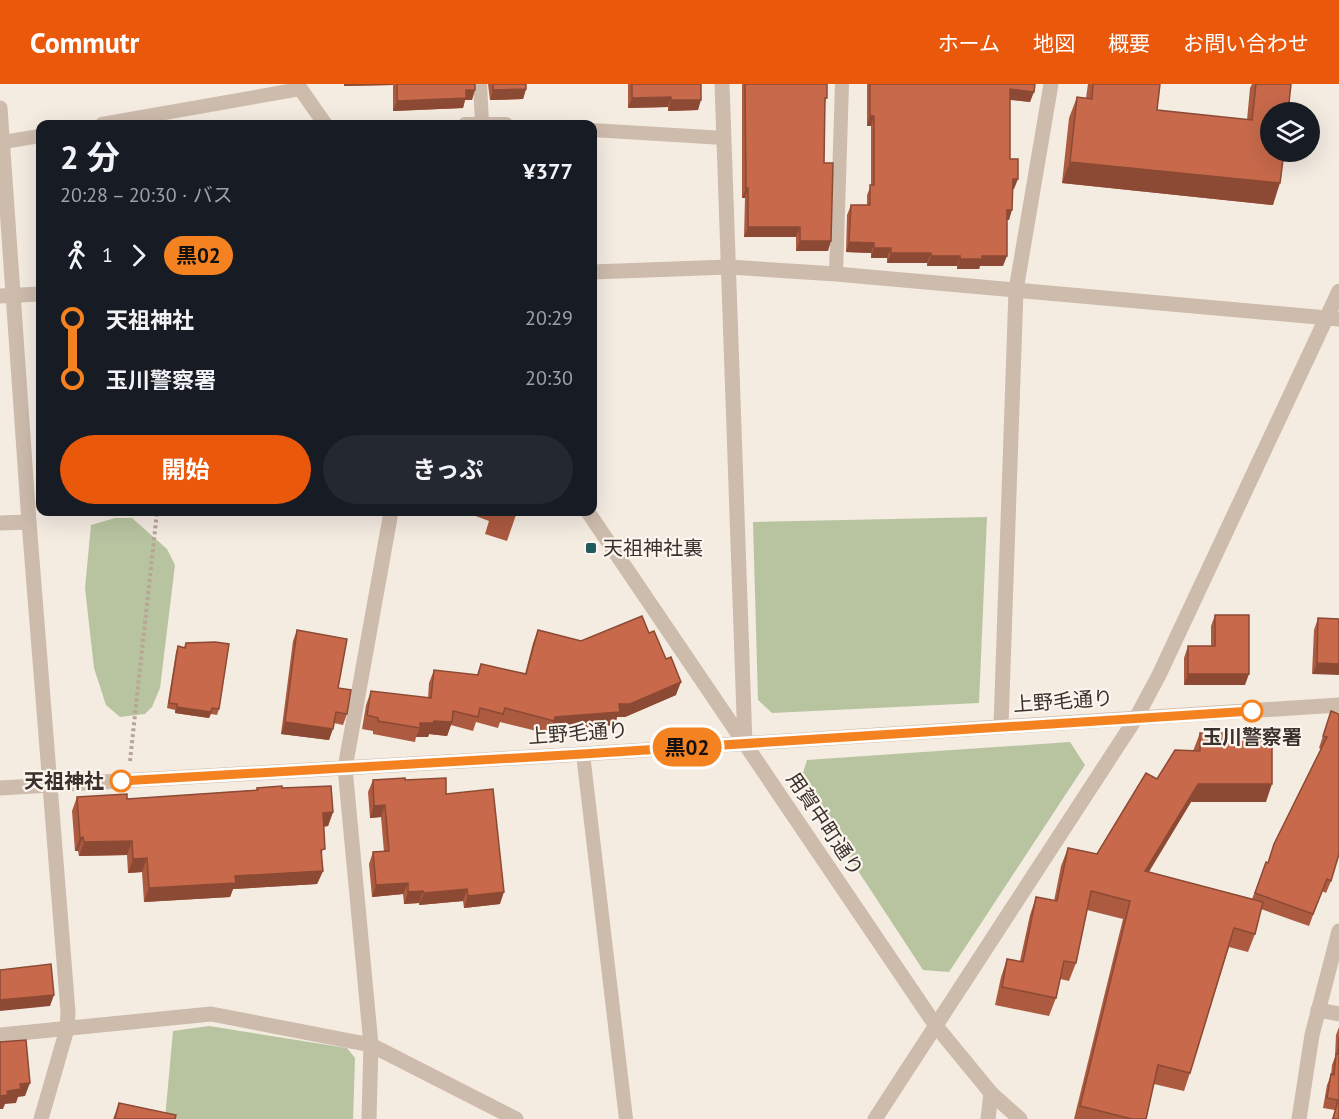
<!DOCTYPE html>
<html lang="ja">
<head>
<meta charset="utf-8">
<style>
  :root { --surface:#171b24; --page:#242831; --text:#f1f3f6; --muted:#9ea1a6; --accent:#ea580c }
  body { margin:0; font-family:"PT Sans","Noto Sans JP",sans-serif; background:var(--page); color:var(--text); height:100vh; display:flex; flex-direction:column; font-size:22px; white-space:nowrap }
  * { box-sizing:border-box; margin:0 }
  p { font-size:20px; color:var(--muted) }
  .icon { flex:none; width:33px; height:33px; fill:none; stroke:currentColor; stroke-width:2; stroke-linecap:round; stroke-linejoin:round }
  .map { position:relative; flex:1; overflow:hidden }
  .panel { position:absolute; left:36px; top:36px; width:561px; height:396px; display:flex; flex-direction:column; background:var(--surface); border-radius:12px; box-shadow:0 6px 24px #0002 }
  .panel>* { flex:none }
  .badge { padding:0 12px; border-radius:20px; font-size:21px; line-height:39px }
  .controls { position:absolute; left:1260px; top:18px; display:grid; gap:12px }
  .controls a { display:grid; place-items:center; width:60px; height:60px; border-radius:50%; background:var(--surface); box-shadow:0 6px 24px #0002; font-size:30px }
  .map>.badge { position:absolute; translate:-50% -50%; box-shadow:0 0 0 3px #fff }
  .legs { display:flex; align-items:center; gap:9px; height:66px; padding:0 24px; font-size:20px }
  .legs p { margin-inline-start:auto }
  .overview { display:flex; align-items:center; justify-content:space-between; height:102px; padding:0 24px }
  h1 { font-size:33px; font-weight:700; line-height:45px }
  .button { display:flex; gap:12px; margin-top:auto; padding:12px 24px }
  .button a { flex:1; height:69px; border-radius:36px; background:var(--accent); color:#fff; font-size:24px; font-weight:700; line-height:69px; text-align:center }
  .button a+a { background:var(--page); color:var(--text) }
  ul { padding:0 24px; list-style:none }
  li { display:flex; align-items:center; gap:21px; height:60px; font-size:22px }
  li i { display:grid; place-items:center; width:9px; height:100%; margin:0 8px; background:currentColor }
  li i::after { content:''; width:15px; height:15px; margin:-8px; border:4px solid; border-radius:50%; background:var(--surface) }
  li p { margin-inline-start:auto }
  li:first-child i { background:linear-gradient(#0000 50%,currentColor 0) }
  li:last-child i { background:linear-gradient(currentColor 50%,#0000 0) }
  header { display:flex; align-items:center; gap:36px; box-sizing:border-box; height:84px; padding:0 30px; background:var(--accent); color:#fff }
  header strong { font-size:28px }
  nav { display:flex; gap:33px; margin-inline-start:auto; font-size:21px }
  .map>svg:first-child { display:block }
</style>
</head>
<body>
<header>
<strong>Commutr</strong>
<nav><a>ホーム</a><a>地図</a><a>概要</a><a>お問い合わせ</a></nav>
</header>
<div class="map">
<svg width="1339" height="1035" viewBox="0 0 1339 1035">
  <rect width="100%" height="100%" fill="#f4ebe1"/>
  <g fill="#b8c4a0">
    <polygon points="987,433 979,619 772,629 758,616 753,438"/>
    <polygon points="115,434 132,434 167,465 175,481 160,604 152,623 145,630 120,633 106,621 94,584 85,504 91,441"/>
    <polygon points="1070,658 1085,681 949,888 923,886 800,698 807,676"/>
    <polygon points="209,942 347,964 355,974 353,1035 165,1035 173,947"/>
  </g>
  <g fill="none" stroke-linecap="round" stroke-linejoin="round">
    <polyline stroke="#b9a596" stroke-width="4" stroke-dasharray="3 3" stroke-linecap="butt" points="130,677 157,428"/>
    <g stroke="#cdbbac" stroke-width="14">
      <polyline points="480,0 482,39"/>
      <polyline points="102,40 300,5"/>
      <polyline points="465,40 506,40"/>
      <polyline points="592,46 724,54"/>
      <polyline points="3,58 40,52"/>
      <polyline points="836,190 842,0"/>
      <polyline points="583,670 626,1035"/>
    </g>
    <g stroke="#cdbbac" stroke-width="15">
      <polyline points="722,0 745,660"/>
      <polyline points="0,24 29,438 68,928 67,945 41,1035"/>
      <polyline points="592,188 729,183 836,190 1339,235"/>
      <polyline points="0,212 40,210"/>
      <polyline points="0,439 29,438"/>
      <polyline points="1136,634 1159,591 1339,207"/>
      <polyline points="1001,642 1016,206 1051,0"/>
      <polyline points="1318,926 1339,930"/>
      <polyline points="0,951 211,930 371,961 516,1035"/>
      <polyline points="369,1035 371,961 345,684 391,428"/>
      <polyline points="988,1035 991,1009"/>
    </g>
    <g stroke="#cdbbac" stroke-width="15">
      <polyline points="297,0 325,40"/>
      <polyline points="588,428 936,942 991,1009 1020,1035"/>
      <polyline points="0,704 583,670 1339,621"/>
      <polyline points="875,1035 1136,634"/>
      <polyline points="1299,1035 1312,951 1339,847"/>
    </g>
  </g>
  <g fill="#ac5a40">
    <polygon points="344,0 475,0 472,16 465,16 463,24 393,27 393,1 344,2"/>
    <polygon points="488,0 526,0 526,5 523,15 490,16"/>
    <polygon points="628,0 701,0 698,26 668,27 668,23 628,24"/>
    <polygon points="742,0 827,0 825,21 824,79 828,167 796,167 796,153 744,153 745,114 742,114"/>
    <polygon points="867,0 1035,0 1030,18 1010,16 1010,75 1014,105 1013,105 1009,136 1007,136 1003,182 980,182 979,185 957,185 957,182 927,182 927,179 887,179 887,174 871,174 871,169 846,168 847,131 851,121 867,121 867,111 871,101 871,42 867,42"/>
    <polygon points="1088,0 1160,0 1157,26 1247,36 1250,4 1252,0 1291,0 1273,121 1062,99 1069,34 1077,13 1086,14"/>
    <polygon points="474,428 517,428 507,457 485,450 489,437 473,431"/>
    <polygon points="1215,531 1245,601 1184,601 1184,574 1188,562 1211,562 1211,542"/>
    <polygon points="1318,534 1339,535 1312,590 1314,546"/>
    <polygon points="297,546 347,630 343,641 334,639 329,656 281,650 293,557"/>
    <polygon points="538,546 676,611 625,633 617,633 615,641 551,646 549,650 500,638 498,644 476,638 473,647 451,641 447,652 429,650 428,653 416,653 415,658 373,650 373,647 362,645 366,621 371,607 428,614 429,599 434,586 477,591 481,580 525,590 533,559"/>
    <polygon points="186,559 219,625 217,631 211,630 209,634 175,629 175,626 167,624 176,568 178,562 184,564"/>
    <polygon points="1331,627 1331,797 1326,809 1322,807 1309,842 1261,825 1255,850 1248,868 1229,863 1190,989 1184,1007 1154,1000 1146,1035 1074,1035 1123,835 1087,826 1076,879 1069,897 1060,895 1056,914 1049,932 995,921 1001,893 1007,875 1020,877 1030,831 1036,813 1054,817 1061,782 1068,764 1097,770 1157,695 1193,667 1200,649 1266,718 1191,718 1149,788 1252,815 1266,778 1268,778 1274,760 1321,665 1319,664"/>
    <polygon points="373,696 405,696 446,710 500,820 464,824 463,817 419,821 419,819 404,820 403,810 372,813 369,780 373,768 384,768 381,733 370,734 368,708"/>
    <polygon points="257,704 282,704 333,728 328,742 323,743 322,774 323,787 317,800 233,805 230,813 144,818 142,788 128,789 127,771 79,772 78,767 75,767 72,727 77,713 127,715 256,706"/>
    <polygon points="1339,943 1339,1035 1332,1035 1335,1026 1323,1024 1327,1001 1331,991 1332,981 1335,973 1336,951"/>
    <polygon points="119,1019 175,1035 113,1035"/>
  </g>
  <g fill="#8c4a34">
    <polygon points="344,0 393,0 393,1 344,2"/>
    <polygon points="526,5 523,15 490,16 493,6"/>
    <polygon points="1010,5 1034,8 1030,18 1007,15"/>
    <polygon points="466,6 475,6 472,16 465,16 463,24 393,27 397,17"/>
    <polygon points="671,13 668,23 628,24 632,14"/>
    <polygon points="671,16 701,16 698,26 668,27"/>
    <polygon points="870,32 874,32 871,42 867,42"/>
    <polygon points="1070,78 1280,99 1273,121 1062,99"/>
    <polygon points="1013,95 1018,95 1014,105 1009,105"/>
    <polygon points="746,104 748,104 745,114 742,114"/>
    <polygon points="1007,126 1012,126 1009,136 1003,136"/>
    <polygon points="748,143 800,143 796,153 744,153"/>
    <polygon points="800,157 831,157 828,167 796,167"/>
    <polygon points="849,158 874,159 871,169 846,168"/>
    <polygon points="874,164 891,164 887,174 871,174"/>
    <polygon points="891,169 931,169 927,179 887,179"/>
    <polygon points="931,172 960,172 957,182 927,182"/>
    <polygon points="982,172 1007,172 1003,182 980,182 979,185 957,185 960,175"/>
    <polygon points="1317,579 1339,580 1339,591 1312,590"/>
    <polygon points="1188,590 1249,590 1245,601 1184,601"/>
    <polygon points="681,598 676,611 625,633 617,633 615,641 551,646 555,633 619,620"/>
    <polygon points="177,623 211,628 209,634 175,629"/>
    <polygon points="434,637 452,638 447,652 429,650 428,653 416,653 420,644 420,639"/>
    <polygon points="285,638 333,645 329,656 281,650"/>
    <polygon points="1198,700 1272,700 1266,718 1191,718 1138,805 1145,787"/>
    <polygon points="385,721 381,733 370,734 374,722"/>
    <polygon points="333,728 328,742 318,743 323,729"/>
    <polygon points="83,753 78,767 75,767 80,754"/>
    <polygon points="132,757 127,771 79,772 84,758"/>
    <polygon points="147,774 142,788 128,789 133,775"/>
    <polygon points="323,787 317,800 233,805 230,813 144,818 149,804 235,792"/>
    <polygon points="408,799 403,810 372,813 376,801"/>
    <polygon points="467,805 463,817 419,821 424,809"/>
    <polygon points="423,807 419,819 404,820 408,808"/>
    <polygon points="504,808 500,820 464,824 468,812"/>
    <polygon points="54,911 50,922 0,927 0,916"/>
    <polygon points="30,999 25,1012 18,1013 16,1019 5,1020 3,1025 0,1025 0,1012 20,1000"/>
  </g>
  <g fill="#c8694b" stroke="#8c4a34" stroke-width="1.5">
    <polygon points="397,0 475,0 475,6 466,6 466,14 397,17"/>
    <polygon points="493,0 526,0 526,5 493,6"/>
    <polygon points="632,0 701,0 701,16 671,16 671,13 632,14"/>
    <polygon points="745,0 827,0 827,14 825,14 824,79 833,79 831,157 800,157 800,143 748,143 748,104 746,104"/>
    <polygon points="870,0 1035,0 1034,8 1010,5 1010,75 1018,75 1018,95 1013,95 1012,126 1007,126 1007,172 982,172 982,175 960,175 960,172 931,172 931,169 891,169 891,164 874,164 874,159 849,158 851,121 870,121 870,101 874,101 874,32 870,32"/>
    <polygon points="1093,0 1160,0 1157,26 1252,36 1256,0 1291,0 1288,28 1270,28 1270,68 1284,68 1280,99 1070,78 1077,13 1092,15"/>
    <polygon points="1215,531 1249,531 1249,590 1188,590 1188,562 1215,562"/>
    <polygon points="642,532 649,549 654,547 666,575 671,573 681,598 630,620 619,620 620,628 555,633 554,637 505,624 503,630 480,624 478,633 453,627 452,638 434,637 433,639 420,639 420,644 378,637 378,634 367,631 371,607 431,614 434,586 478,591 481,580 526,590 538,546 581,557"/>
    <polygon points="1318,534 1339,535 1339,580 1317,579"/>
    <polygon points="297,546 347,555 338,604 351,606 347,630 336,628 333,645 285,638"/>
    <polygon points="215,558 229,560 219,625 212,624 211,628 177,623 177,620 169,619 178,562 185,564 186,559"/>
    <polygon points="1331,627 1339,630 1339,770 1331,797 1327,795 1313,830 1255,809 1266,778 1268,779 1274,760 1327,653 1323,652"/>
    <polygon points="1200,649 1272,649 1272,700 1198,700 1145,787 1263,818 1255,850 1234,844 1190,989 1158,981 1146,1035 1132,1035 1080,1022 1130,817 1091,807 1076,879 1064,877 1056,914 1002,903 1007,875 1023,878 1036,813 1057,817 1068,764 1097,770 1146,689 1157,695 1175,666 1200,667"/>
    <polygon points="405,694 405,696 446,694 446,710 493,705 504,808 468,812 467,805 424,809 423,807 408,808 408,799 376,801 373,768 389,767 385,721 374,722 373,696"/>
    <polygon points="282,702 282,704 331,702 333,728 323,729 325,765 321,766 323,787 235,792 236,799 149,804 147,774 133,775 132,757 84,758 83,753 80,754 77,713 127,710 127,715 258,706 257,704"/>
    <polygon points="51,880 54,911 0,916 0,886"/>
    <polygon points="1339,953 1339,1035 1333,1035 1338,1016 1327,1014 1331,990 1334,991 1336,970 1338,970"/>
    <polygon points="26,956 30,999 20,1000 21,1005 7,1007 8,1011 0,1012 0,958"/>
    <polygon points="119,1019 176,1031 175,1035 115,1035"/>
  </g>
  <g fill="none" stroke-linecap="round" stroke-linejoin="round">
    <defs>
      <polyline id="line-1" points="121,697 583,670 1252,627"/>
    </defs>
    <use href="#line-1" stroke="#fff" stroke-width="14"/>
    <use href="#line-1" stroke="#f58220" stroke-width="9"/>
  </g>
  <rect fill="#1f5a5e" stroke="#fbf5ee" stroke-width="2" x="585" y="458" width="12" height="12" rx="3"/>
  <g fill="#fff" stroke="#f58220" stroke-width="3">
    <circle cx="1252" cy="627" r="10"/>
    <circle cx="121" cy="697" r="10"/>
  </g>
  <g text-anchor="middle" stroke-width="4.5" stroke-linejoin="round" paint-order="stroke">
    <g font-size="20" fill="#3b302b" stroke="#fbf5ee" text-anchor="start">
      <text x="603" y="471">天祖神社裏</text>
    </g>
    <g font-size="20" fill="#3b302b" stroke="#fbf5ee">
      <text transform="translate(1063 617) rotate(-4)" y="7">上野毛通り</text>
      <text transform="translate(578 649) rotate(-4)" y="7">上野毛通り</text>
      <text transform="translate(825 740) rotate(56)" y="7">用賀中町通り</text>
    </g>
    <g font-size="20" font-weight="bold" fill="#3b302b" stroke="#fbf5ee">
      <text x="1252" y="660">玉川警察署</text>
      <text x="104" y="704" text-anchor="end">天祖神社</text>
    </g>
  </g>
</svg>
<div class="controls">
<a><svg class="icon" aria-label="layers" viewBox="0 0 24 24"><path d="M12 4l9 5-9 5-9-5zM3 14l9 5 9-5"/></svg></a>
</div>
<b class="badge" style="left:687px;top:663px;background:#f58220;color:#111">黒02</b>
<section class="panel">
<div class="overview"><div><h1>2 分</h1><p>20:28 – 20:30 · バス</p></div><b>¥377</b></div>
<div class="legs"><svg class="icon" aria-label="walk" viewBox="0 0 24 24"><circle cx="13" cy="4" r="2"/><path d="M13 8l-2 6 4 7M11 14l-3 7M7 12l3-4h3l4 4"/></svg>1<svg class="icon" aria-label="forward" viewBox="0 0 24 24"><path d="M9 5l7 7-7 7"/></svg><b class="badge" style="background:#f58220;color:#111">黒02</b></div>
<ul>
<li><i style="color:#f58220"></i><b>天祖神社</b><p>20:29</p></li>
<li><i style="color:#f58220"></i><b>玉川警察署</b><p>20:30</p></li>
</ul>
<div class="button"><a>開始</a><a>きっぷ</a></div>
</section>
</div>
</body>
</html>
